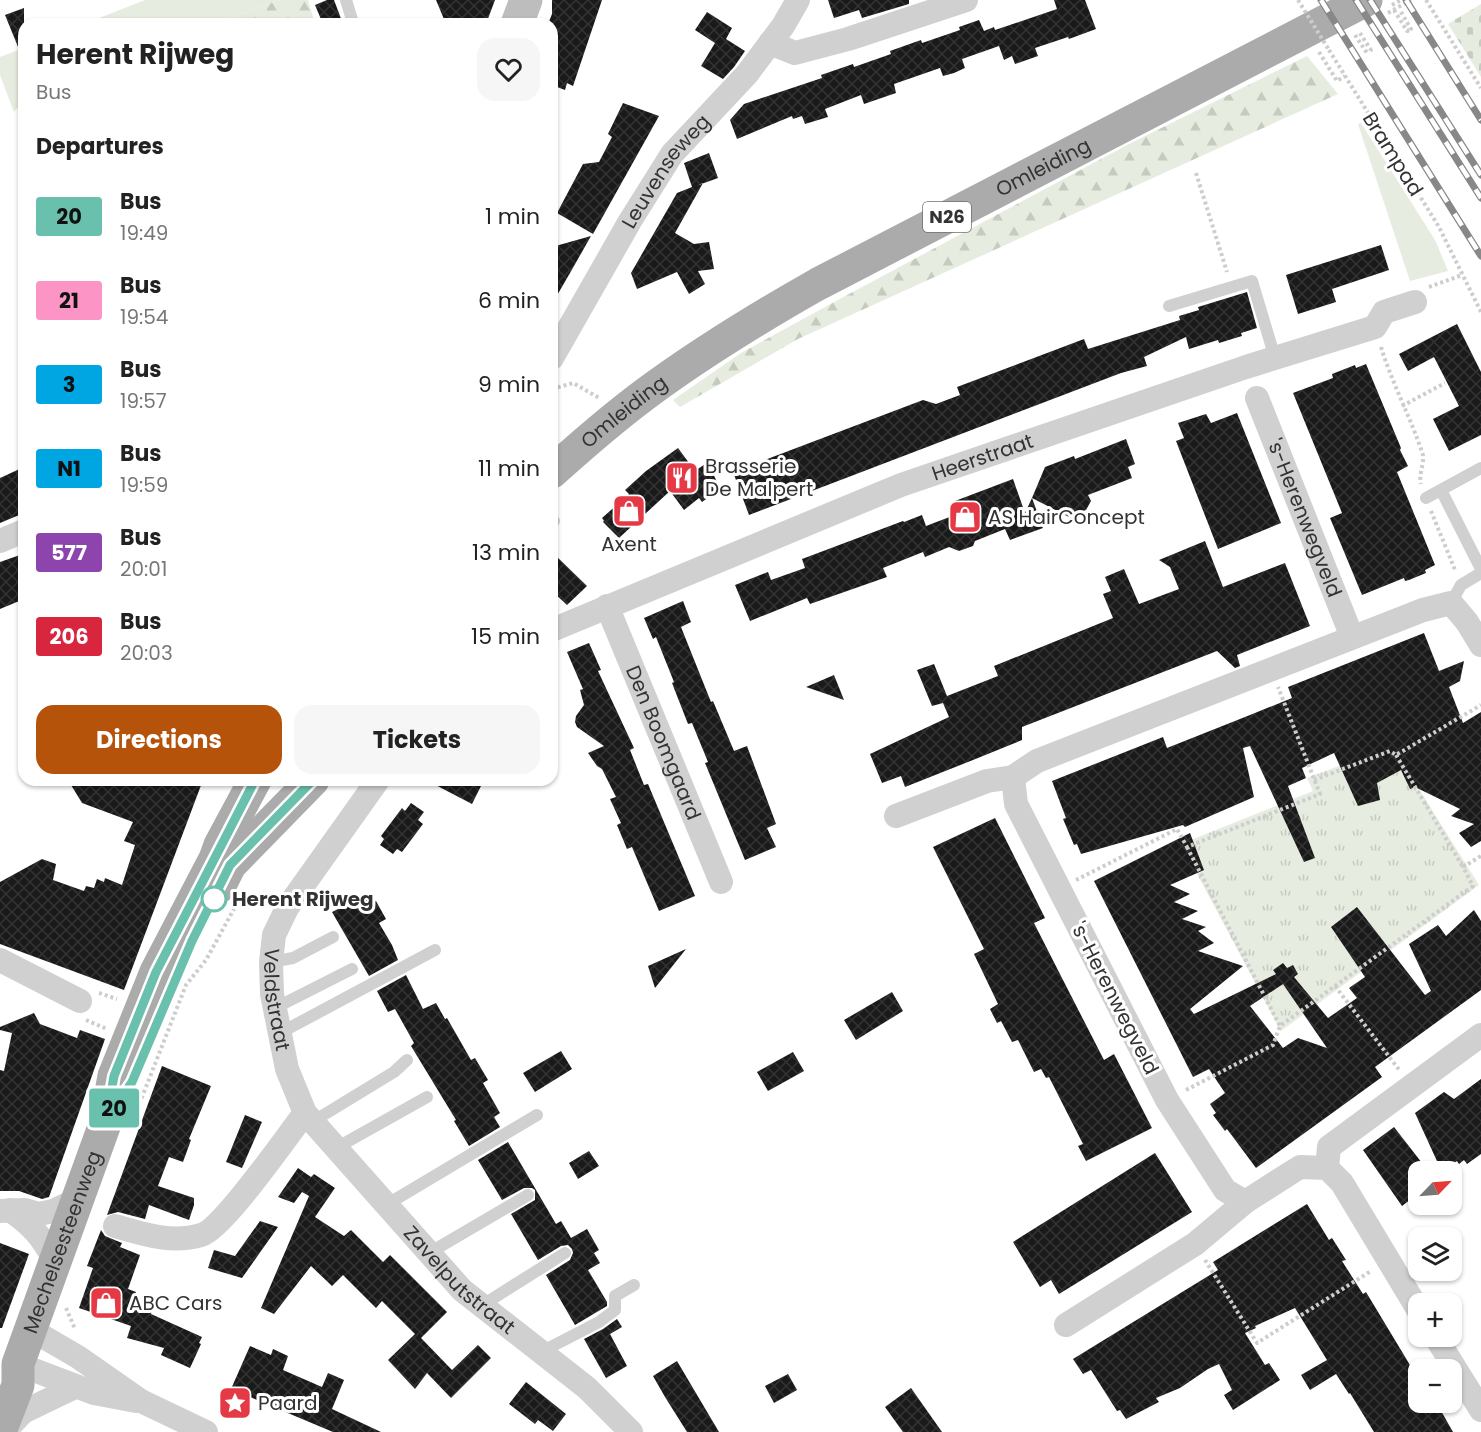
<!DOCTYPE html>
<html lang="en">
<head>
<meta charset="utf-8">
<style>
  :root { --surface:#fff; --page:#f6f6f6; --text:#222; --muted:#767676; --accent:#b45309 }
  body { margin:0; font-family:Poppins,sans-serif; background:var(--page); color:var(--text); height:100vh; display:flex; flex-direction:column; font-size:22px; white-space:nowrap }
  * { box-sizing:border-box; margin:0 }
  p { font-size:20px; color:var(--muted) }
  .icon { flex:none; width:33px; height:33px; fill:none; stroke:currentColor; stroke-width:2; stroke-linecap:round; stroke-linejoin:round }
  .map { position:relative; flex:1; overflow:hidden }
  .panel { position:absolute; left:18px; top:18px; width:540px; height:768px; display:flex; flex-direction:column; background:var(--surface); border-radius:18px; box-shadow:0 2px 4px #0004 }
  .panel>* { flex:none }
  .badge { padding:0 12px; border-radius:4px; font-size:21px; line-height:39px }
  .needle { width:39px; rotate:65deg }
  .fabs { position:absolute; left:1408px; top:1161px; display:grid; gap:12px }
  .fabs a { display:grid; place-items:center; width:54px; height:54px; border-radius:12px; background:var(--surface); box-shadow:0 2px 4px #0004; font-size:30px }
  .map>.badge { position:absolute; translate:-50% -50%; box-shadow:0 0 0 3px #fff }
  h2 { padding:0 18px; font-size:22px; line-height:54px }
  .round { display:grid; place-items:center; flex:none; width:63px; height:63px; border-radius:18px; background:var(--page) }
  .summary { display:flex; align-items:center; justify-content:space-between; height:102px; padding:0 18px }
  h1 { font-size:28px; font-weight:700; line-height:45px }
  .button { display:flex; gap:12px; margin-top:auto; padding:12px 18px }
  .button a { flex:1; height:69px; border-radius:18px; background:var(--accent); color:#fff; font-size:24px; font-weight:700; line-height:69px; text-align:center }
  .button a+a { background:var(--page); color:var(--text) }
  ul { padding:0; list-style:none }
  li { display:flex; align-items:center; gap:18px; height:84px; padding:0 18px }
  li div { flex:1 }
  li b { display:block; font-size:22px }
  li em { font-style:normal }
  li .badge { min-width:66px; font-weight:700; text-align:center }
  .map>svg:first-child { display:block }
</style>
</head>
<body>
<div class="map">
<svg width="1481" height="1432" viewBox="0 0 1481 1432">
  <defs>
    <pattern id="forest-firs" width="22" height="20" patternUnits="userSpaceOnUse" patternTransform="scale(1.5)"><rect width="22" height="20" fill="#e6ecdf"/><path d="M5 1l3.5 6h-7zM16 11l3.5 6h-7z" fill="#c6cbc0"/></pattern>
    <pattern id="cemetery-stones" width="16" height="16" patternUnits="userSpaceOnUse" patternTransform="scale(1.5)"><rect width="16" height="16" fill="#e6ecdf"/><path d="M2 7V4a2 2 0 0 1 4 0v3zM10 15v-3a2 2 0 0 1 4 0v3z" fill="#c6cbc0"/></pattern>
    <pattern id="park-tufts" width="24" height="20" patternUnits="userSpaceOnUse" patternTransform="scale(1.5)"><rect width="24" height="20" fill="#e6ecdf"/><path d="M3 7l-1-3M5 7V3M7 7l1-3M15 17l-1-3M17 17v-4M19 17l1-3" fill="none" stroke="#c6cbc0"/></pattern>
    <pattern id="building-cross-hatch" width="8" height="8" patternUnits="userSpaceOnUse" patternTransform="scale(1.5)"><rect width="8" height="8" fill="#1a1a1a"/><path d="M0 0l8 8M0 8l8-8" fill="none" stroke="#333"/></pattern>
  </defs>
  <rect width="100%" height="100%" fill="#fff"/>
  <g fill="#e6ecdf">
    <polygon points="145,0 280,0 211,24 84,24"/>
    <polygon points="24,48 24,100 14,112 0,75 0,57"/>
    <polygon points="1361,123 1435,240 1448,271 1410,281 1358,124"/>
  </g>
  <g fill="url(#forest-firs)">
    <polygon points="280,0 308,0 315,24 211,24"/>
    <polygon points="1307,56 1338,94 798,339 680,407 673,400 741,353 836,301 1127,145"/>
  </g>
  <polygon fill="url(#cemetery-stones)" points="1481,4 1481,77 1448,24"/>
  <polygon fill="url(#park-tufts)" points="1392,746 1479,885 1281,1031 1181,844 1313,791 1307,778"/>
  <g fill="url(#building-cross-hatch)" fill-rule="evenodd">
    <polygon points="327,0 334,0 343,24 323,24 315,5"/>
    <polygon points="436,0 495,0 486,24 446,24"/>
    <polygon points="552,0 602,0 573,86 567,83 565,90 552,85 552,24 548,24 552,14"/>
    <polygon points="828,0 909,0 909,4 862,18 859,10 834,18"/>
    <polygon points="1054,0 1085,0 1096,29 1069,39 1068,37 1035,48 1038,56 1015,64 1012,56 1004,60 999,46 962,59 965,68 954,73 943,76 940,68 894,84 896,93 864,104 861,95 825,109 828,117 805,124 802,116 793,119 792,116 737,139 730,120 744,104 822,78 821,75 853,64 854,67 891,54 890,51 921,40 922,43 960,30 959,27 979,20 984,31 994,27 995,30 1057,9"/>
    <polygon points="24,8 24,59 23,59 5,15"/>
    <polygon points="707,12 732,28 726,39 745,51 734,67 723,79 701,66 715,43 695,30"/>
    <polygon points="623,103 659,116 593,234 557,213 583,164 599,162 612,137 608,134"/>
    <polygon points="709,153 718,178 696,186 703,183 675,233 694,244 709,242 714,269 698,271 705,284 689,294 677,272 637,289 631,273 677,193 692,187 684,163"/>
    <polygon points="591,236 570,273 552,304 552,247"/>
    <polygon points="1381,245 1389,270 1332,289 1336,302 1298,314 1286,275"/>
    <polygon points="1247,292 1257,328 1241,333 1242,336 1219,343 1218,340 1189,349 1186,337 1144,357 1147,366 1121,373 749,515 733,472 923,400 936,404 960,395 957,387 1084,339 1088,349 1180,320 1179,316 1199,310 1198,307"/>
    <polygon points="1457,324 1481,372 1481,435 1449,451 1433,419 1459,406 1434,357 1408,371 1399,354"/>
    <polygon points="1366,364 1401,448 1400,450 1408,466 1397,472 1435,565 1425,570 1426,573 1409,580 1405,581 1404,578 1362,595 1330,518 1342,513 1293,393 1333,378 1332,374 1355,365 1356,368"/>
    <polygon points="1237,413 1281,523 1218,549 1176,441 1184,438 1178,423 1206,414 1211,423"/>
    <polygon points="1126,439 1135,464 1128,467 1132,478 1088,495 1091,501 1086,510 1069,517 1032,498 1045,467 1074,456 1075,459"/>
    <polygon points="678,448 695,471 708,462 720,489 702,502 699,498 684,510 670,491 619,538 603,522 604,521 602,518 629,494 625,490 646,471"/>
    <polygon points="24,467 24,513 0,523 0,478"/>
    <polygon points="1013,479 1025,513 1032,498 1043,528 1010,540 1005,529 975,541 973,546 959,551 949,547 925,557 923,552 883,568 887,577 810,604 807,598 750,621 735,585 768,572 771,580 805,568 802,559 903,521 904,522 922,515 926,526 960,513 955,501"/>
    <polygon points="1205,541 1223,587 1285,563 1310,626 1237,655 1240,666 1235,668 1217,651 1022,727 1022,740 973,760 905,787 901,776 882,783 870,754 949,717 943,703 932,706 917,670 934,664 947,696 998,676 994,666 1113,618 1103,594 1111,591 1105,577 1124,569 1139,604 1179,589 1170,567 1159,560"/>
    <polygon points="552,552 587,586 567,605 552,591"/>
    <polygon points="20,555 24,565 24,599 0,609 0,562"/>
    <polygon points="683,601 691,622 681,627 711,702 713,701 734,751 747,746 776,824 767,828 776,847 745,860 705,763 708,762 692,723 688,724 672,683 674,682 656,637 653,639 644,618"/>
    <polygon points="1424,633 1439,671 1464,661 1460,681 1449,687 1463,723 1481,712 1481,841 1471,847 1459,833 1474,824 1451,816 1460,809 1415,787 1410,789 1401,770 1377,783 1380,800 1358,806 1334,753 1302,768 1306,778 1288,786 1315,858 1304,862 1250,746 1243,748 1254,797 1185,827 1183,825 1081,854 1077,844 1074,845 1063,819 1066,818 1052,781 1163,737 1167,748 1250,715 1292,698 1288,687"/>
    <polygon points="589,643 601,670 598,671 634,748 630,750 644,785 648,784 695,896 659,911 632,847 627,849 617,825 621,823 610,799 616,797 602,769 597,766 588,753 604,746 577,727 575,722 576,716 584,705 580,690 583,689 567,652"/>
    <polygon points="834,675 844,700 806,687"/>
    <polygon points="68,780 203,780 124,990 0,944 0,882 42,859 56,864 53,880 84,891 86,886 94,888 97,879 104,882 105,878 122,885 135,845 124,841 133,822 82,803"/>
    <polygon points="426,780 484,780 472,804"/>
    <polygon points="411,803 424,812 418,820 423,824 402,852 397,849 393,854 380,845 384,839 381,836 402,808 405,811"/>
    <polygon points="995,818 1045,918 1034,923 1063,980 1104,1060 1114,1054 1152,1128 1086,1161 1078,1146 1083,1144 1049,1077 1046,1078 1041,1069 1034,1072 1018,1040 1012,1042 1001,1021 997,1023 990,1009 998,1004 974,954 984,949 933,847"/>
    <path d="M 1190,833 L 1204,870 L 1170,885 L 1190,894 L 1174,902 L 1198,911 L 1182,919 L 1206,927 L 1198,931 L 1214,943 L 1198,951 L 1243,966 L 1190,1009 L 1194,1014 L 1276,974 L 1273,970 L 1283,963 L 1287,968 L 1293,965 L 1298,974 L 1294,977 L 1328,1018 L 1357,998 L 1349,988 L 1365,977 L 1331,927 L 1357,907 L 1425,995 L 1431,991 L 1409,944 L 1438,925 L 1446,936 L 1474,910 L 1481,921 L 1481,990 L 1375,1067 L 1382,1077 L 1256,1168 L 1227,1129 L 1225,1131 L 1213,1115 L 1216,1113 L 1210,1104 L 1225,1093 L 1209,1069 L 1193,1077 L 1094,881 ZM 1283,984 L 1318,1035 L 1327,1048 L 1298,1038 L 1283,1048 L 1250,1006 Z"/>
    <polygon points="364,893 370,904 376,901 386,919 379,923 392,945 398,960 369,976 332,912 344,906 342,903 355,895 356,897"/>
    <polygon points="686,949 655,988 648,966"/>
    <polygon points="406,975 423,1009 436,1003 445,1019 447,1018 471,1060 475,1058 488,1080 483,1083 500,1113 494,1117 500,1127 469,1146 454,1121 456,1120 411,1046 414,1043 395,1009 388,1012 377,991"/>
    <polygon points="892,992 903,1011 856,1040 844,1020"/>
    <polygon points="34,1013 40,1024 77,1038 80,1030 105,1039 49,1197 42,1199 19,1191 0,1191 0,1070 4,1071 12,1033 0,1030 0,1027"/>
    <polygon points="561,1051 572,1069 535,1092 523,1073"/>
    <polygon points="793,1052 804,1071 768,1091 757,1072"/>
    <polygon points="162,1066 211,1086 189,1139 191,1140 183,1162 169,1157 158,1186 194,1198 194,1205 189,1220 149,1205 145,1219 118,1212 107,1215"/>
    <polygon points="1481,1079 1481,1154 1467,1164 1464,1160 1459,1164 1457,1161 1442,1172 1415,1113 1444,1092 1454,1099"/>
    <polygon points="245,1115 262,1122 242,1168 226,1162"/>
    <polygon points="1394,1127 1429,1172 1419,1172 1419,1193 1402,1206 1363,1150"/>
    <polygon points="508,1142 556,1224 561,1221 571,1238 587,1229 599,1250 594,1253 600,1263 588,1270 607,1302 607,1306 575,1325 546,1275 570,1260 573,1253 572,1249 568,1245 561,1246 538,1260 511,1214 535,1200 535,1190 532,1188 524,1188 502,1200 478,1160"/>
    <polygon points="589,1151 599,1166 578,1179 569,1163"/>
    <polygon points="1155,1153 1192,1212 1059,1294 1051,1280 1040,1287 1013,1242"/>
    <polygon points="298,1168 311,1177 314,1174 335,1188 315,1217 344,1236 351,1230 383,1262 390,1255 447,1312 421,1338 452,1370 478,1345 491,1358 451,1398 427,1373 415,1389 388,1360 415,1334 382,1301 376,1308 343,1275 332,1286 311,1266 274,1314 261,1308 309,1196 302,1192 294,1203 278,1197"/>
    <polygon points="1307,1204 1329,1240 1332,1238 1346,1260 1342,1261 1363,1294 1366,1292 1419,1380 1419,1402 1436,1402 1453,1432 1374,1432 1350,1393 1349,1394 1336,1374 1310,1390 1301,1375 1327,1360 1295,1308 1255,1326 1256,1328 1245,1333 1265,1365 1269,1363 1280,1380 1233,1410 1224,1395 1232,1390 1219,1364 1208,1369 1180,1388 1156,1398 1159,1402 1126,1419 1120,1410 1117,1411 1091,1370 1083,1374 1073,1359 1218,1270 1213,1262"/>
    <polygon points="260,1221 278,1227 242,1278 208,1268 214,1250 235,1256"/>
    <polygon points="101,1230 105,1236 122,1243 120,1247 140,1255 128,1289 136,1292 133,1301 153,1307 151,1314 202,1337 199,1343 201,1344 190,1368 161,1355 164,1348 127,1338 131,1326 79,1308 93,1268 87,1266"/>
    <polygon points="0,1243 29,1254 2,1328 0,1328"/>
    <polygon points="617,1319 622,1327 610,1334 627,1366 606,1378 584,1339 603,1329"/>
    <polygon points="250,1346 271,1355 273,1349 288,1356 283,1370 322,1387 328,1373 344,1380 332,1409 381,1432 333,1432 231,1389"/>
    <polygon points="677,1361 690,1383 719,1432 687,1432 665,1397 653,1376"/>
    <polygon points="788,1374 797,1390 774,1403 765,1386"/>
    <polygon points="526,1382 566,1414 553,1431 538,1420 535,1424 509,1404"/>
    <polygon points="911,1388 942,1432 903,1432 885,1407"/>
  </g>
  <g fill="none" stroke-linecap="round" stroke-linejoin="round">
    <g stroke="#cdcdcd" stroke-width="4" stroke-dasharray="3 3" stroke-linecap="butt">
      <polyline points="1426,0 1481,88"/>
      <polyline points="1392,5 1401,0"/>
      <polyline points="1394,10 1407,31 1410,30"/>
      <polyline points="1401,12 1411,29 1410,30"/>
      <polyline points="1388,13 1411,0"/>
      <polyline points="1360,33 1371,50 1368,51"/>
      <polyline points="1355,35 1367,53 1368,51"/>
      <polyline points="1329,50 1439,227 1481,312"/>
      <polyline points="1319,52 1337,81 1345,76"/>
      <polyline points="1196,173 1227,272"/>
      <polyline points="1429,287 1462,275"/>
      <path d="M 1381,347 C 1392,383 1410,416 1422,452 C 1426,462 1418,473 1421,484"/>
      <polyline points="552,389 573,383 599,398"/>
      <polyline points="1402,406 1445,383"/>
      <polyline points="1431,511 1455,570"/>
      <polyline points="1396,755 1463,867"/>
      <polyline points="1314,780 1390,751 1396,755 1481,705"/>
      <polyline points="1187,847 1280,1026"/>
      <polyline points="1076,880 1177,829 1187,847 1320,794 1278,687"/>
      <polyline points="1335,986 1400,1071"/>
      <polyline points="99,993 117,999"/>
      <polyline points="86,1020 107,1029"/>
      <polyline points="1186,1090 1273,1045 1280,1026 1473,886 1463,867 1481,856"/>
      <polyline points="135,1115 186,985 206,960 234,909"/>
      <polyline points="1205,1260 1257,1343 1371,1271"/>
      <polyline points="66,1308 75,1329"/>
    </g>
    <g stroke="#d0d0d0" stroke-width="12">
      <polyline points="346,0 353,23"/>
      <polyline points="1169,306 1252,281 1275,358"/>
      <polyline points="1441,490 1481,569"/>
      <polyline points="1426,498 1481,468"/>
      <polyline points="552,520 554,521 552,523"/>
      <polyline points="1451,603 1461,585 1481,573"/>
      <polyline points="271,962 293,958 333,937"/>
      <polyline points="275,1008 352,969"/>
      <polyline points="280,1033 435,950"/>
      <polyline points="312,1122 394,1072 407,1060"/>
      <polyline points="336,1148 427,1097"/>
      <polyline points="386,1205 537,1115"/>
      <polyline points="429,1253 528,1195"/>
      <polyline points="481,1306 565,1253"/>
      <polyline points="541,1352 599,1322 615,1310 615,1296 634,1285"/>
    </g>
    <g stroke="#d0d0d0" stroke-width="24">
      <polyline points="770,43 795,53 848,39 966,0"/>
      <path id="s1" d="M 552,358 L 630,221 L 672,154 L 747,74 L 783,26 L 798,0"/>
      <path id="s2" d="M 1257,398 L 1352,637"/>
      <polyline points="0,541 24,531"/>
      <path id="s3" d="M 607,606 L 721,882"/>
      <path id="s4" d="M 552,630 L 901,485 L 1246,367 L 1375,327 L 1384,312 L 1415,302"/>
      <path id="s5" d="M 378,780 L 287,908 L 274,935 L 271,962 L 272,994 L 287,1069 L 305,1113 L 462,1290 L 587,1388 L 631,1432"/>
      <polyline points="896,816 987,781 1013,777"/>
      <polyline points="0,960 80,1001"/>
      <polyline points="1327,1168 1329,1147 1481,1035"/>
      <path d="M 10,1210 C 32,1225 42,1237 55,1261"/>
      <polyline points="0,1211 25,1210 39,1214 53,1211 78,1199"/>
      <path d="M 115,1226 C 143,1234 172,1244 201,1235 C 223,1229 287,1136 305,1113"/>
      <polyline points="1419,1311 1342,1183 1327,1168 1300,1167 1245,1202 1225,1190 1167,1100 1016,804 1013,777 1037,761 1423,610 1451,603 1467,622 1481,645"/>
      <polyline points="1066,1325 1195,1244 1245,1202"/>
      <polyline points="30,1329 78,1357 141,1401 206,1432"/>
      <polyline points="1435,1336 1481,1410"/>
      <polyline points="18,1364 94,1393 136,1401"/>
      <polyline points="4,1432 23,1412 75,1387"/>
    </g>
    <polyline stroke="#bdbdbd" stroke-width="33" points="517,24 526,0"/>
    <g stroke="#ababab" stroke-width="33">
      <path id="s6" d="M 552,472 C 582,445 612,419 644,395 C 699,354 758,318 818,284 L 1366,0"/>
      <polyline points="219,887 230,865 313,780"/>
      <path id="s7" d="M 0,1432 L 18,1385 L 18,1364 L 106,1121 L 114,1076 L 156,972 L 215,859 L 220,845 L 255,780"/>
    </g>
    <defs>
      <g id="rail">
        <polyline points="1321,0 1481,256"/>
        <polyline points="1356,0 1481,198"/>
        <polyline points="1370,0 1481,175"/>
        <polyline points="1406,0 1481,120"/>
      </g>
    </defs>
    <use href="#rail" stroke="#888" stroke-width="7"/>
    <use href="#rail" stroke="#fff" stroke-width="4.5" stroke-dasharray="14" stroke-linecap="butt"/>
    <polyline stroke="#cdcdcd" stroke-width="4" stroke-dasharray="3 3" stroke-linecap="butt" points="1298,0 1329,50"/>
  </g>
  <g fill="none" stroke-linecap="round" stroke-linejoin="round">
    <defs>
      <polyline id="line" points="255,780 156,972 114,1076 106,1121 132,1082 192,941 230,865 313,780"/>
    </defs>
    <use href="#line" stroke="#fff" stroke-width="14"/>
    <use href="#line" stroke="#69c0ac" stroke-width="9"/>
  </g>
  <defs>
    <symbol id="restaurant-square" viewBox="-11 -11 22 22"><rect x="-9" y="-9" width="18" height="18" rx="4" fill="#e63946" stroke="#fff"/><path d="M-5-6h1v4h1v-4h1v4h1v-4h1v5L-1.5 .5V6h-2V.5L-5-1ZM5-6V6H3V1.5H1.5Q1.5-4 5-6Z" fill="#fff"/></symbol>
    <symbol id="shop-square" viewBox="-11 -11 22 22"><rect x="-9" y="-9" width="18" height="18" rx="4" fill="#e63946" stroke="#fff"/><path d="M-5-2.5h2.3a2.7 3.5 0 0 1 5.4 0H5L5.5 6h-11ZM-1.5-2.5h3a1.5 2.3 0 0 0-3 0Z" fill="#fff"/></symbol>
    <symbol id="sight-square" viewBox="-11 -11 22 22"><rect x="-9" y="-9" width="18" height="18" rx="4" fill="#e63946" stroke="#fff"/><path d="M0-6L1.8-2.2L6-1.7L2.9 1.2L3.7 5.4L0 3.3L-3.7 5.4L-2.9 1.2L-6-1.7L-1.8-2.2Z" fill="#fff"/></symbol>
  </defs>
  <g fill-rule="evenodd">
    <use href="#restaurant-square" x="663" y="459" width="38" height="38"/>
    <use href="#shop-square" x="610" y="492" width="38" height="38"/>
    <use href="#shop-square" x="946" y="498" width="38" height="38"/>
    <use href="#shop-square" x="87" y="1284" width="38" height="38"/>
    <use href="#sight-square" x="216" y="1384" width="38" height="38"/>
  </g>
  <circle fill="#fff" stroke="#69c0ac" stroke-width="3" cx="214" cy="899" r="12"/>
  <g text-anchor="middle" stroke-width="6" stroke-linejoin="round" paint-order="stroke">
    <rect fill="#fff" stroke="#707070" stroke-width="1.5" x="923" y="202" width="48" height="30" rx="4.5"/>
    <g font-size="18" font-weight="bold" fill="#333">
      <text x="947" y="223">N26</text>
    </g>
    <g font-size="20" fill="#333" stroke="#fff">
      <text transform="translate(1393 154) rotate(58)" y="7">Brampad</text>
      <text dy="7" stroke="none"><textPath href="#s6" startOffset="580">Omleiding</textPath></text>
      <text dy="7" stroke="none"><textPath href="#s1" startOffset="219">Leuvenseweg</textPath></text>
      <text dy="7" stroke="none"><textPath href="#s6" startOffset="94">Omleiding</textPath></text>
      <text dy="7" stroke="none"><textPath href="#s4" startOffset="464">Heerstraat</textPath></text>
      <text dy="7" stroke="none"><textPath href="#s2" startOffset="129">'s-Herenwegveld</textPath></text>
      <text dy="7" stroke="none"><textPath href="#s3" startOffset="148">Den Boomgaard</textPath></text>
      <text transform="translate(1115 998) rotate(63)" y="7">'s-Herenwegveld</text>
      <text dy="7" stroke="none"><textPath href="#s5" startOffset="252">Veldstraat</textPath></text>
      <text dy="7" stroke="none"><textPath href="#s7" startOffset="201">Mechelsesteenweg</textPath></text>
      <text dy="7" stroke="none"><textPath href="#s5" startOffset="598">Zavelputstraat</textPath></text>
    </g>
    <g font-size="20" fill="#333" stroke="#fff" text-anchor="start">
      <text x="705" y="473">Brasserie<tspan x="705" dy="23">De Malpert</tspan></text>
      <text x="988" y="524">AS HairConcept</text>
      <text x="629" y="551" text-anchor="middle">Axent</text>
      <text x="129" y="1310">ABC Cars</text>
      <text x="258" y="1410">Paard</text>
    </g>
    <g font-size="20" font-weight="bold" fill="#333" stroke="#fff" text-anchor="start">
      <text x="232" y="906">Herent Rijweg</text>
    </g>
  </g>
</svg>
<div class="fabs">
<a><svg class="needle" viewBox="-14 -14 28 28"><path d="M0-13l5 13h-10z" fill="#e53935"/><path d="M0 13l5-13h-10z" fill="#767676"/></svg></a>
<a><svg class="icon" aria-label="layers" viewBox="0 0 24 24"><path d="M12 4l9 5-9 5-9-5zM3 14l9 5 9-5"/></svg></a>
<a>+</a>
<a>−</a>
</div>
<b class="badge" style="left:114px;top:1108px;background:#69c0ac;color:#111">20</b>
<section class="panel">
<div class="summary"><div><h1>Herent Rijweg</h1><p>Bus</p></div><a class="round"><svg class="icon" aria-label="heart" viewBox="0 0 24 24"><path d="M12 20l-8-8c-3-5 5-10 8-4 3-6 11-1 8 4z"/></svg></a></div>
<h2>Departures</h2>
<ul>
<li><span class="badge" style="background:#69c0ac;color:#111">20</span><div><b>Bus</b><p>19:49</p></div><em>1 min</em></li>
<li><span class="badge" style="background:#fc95c5;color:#111">21</span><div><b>Bus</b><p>19:54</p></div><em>6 min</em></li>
<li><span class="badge" style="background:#00a6e2;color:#111">3</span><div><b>Bus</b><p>19:57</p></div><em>9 min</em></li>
<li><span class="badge" style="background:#00a6e2;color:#111">N1</span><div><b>Bus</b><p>19:59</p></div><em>11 min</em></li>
<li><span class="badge" style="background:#8e44ad;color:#fff">577</span><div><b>Bus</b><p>20:01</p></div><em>13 min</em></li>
<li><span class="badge" style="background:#d7263d;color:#fff">206</span><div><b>Bus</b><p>20:03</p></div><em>15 min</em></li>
</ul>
<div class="button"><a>Directions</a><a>Tickets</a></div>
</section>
</div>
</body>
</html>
